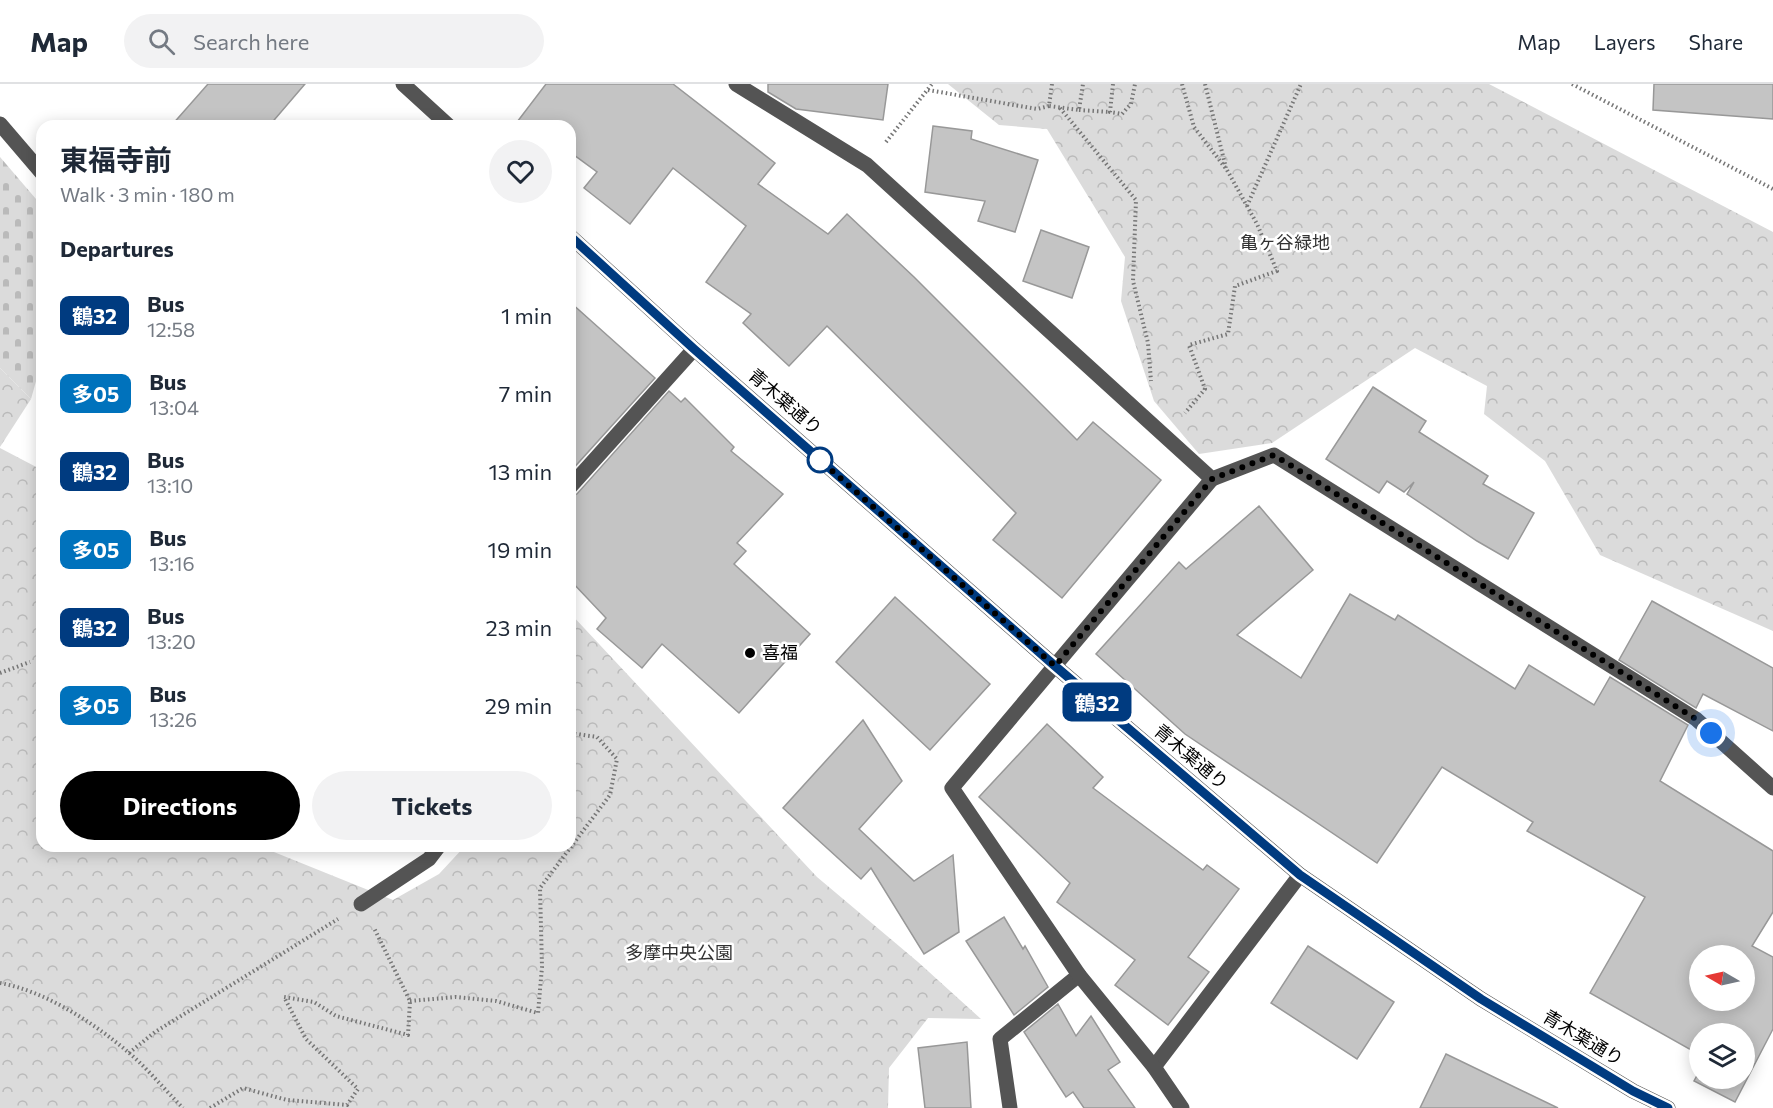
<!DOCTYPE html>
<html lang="en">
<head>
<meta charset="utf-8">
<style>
  :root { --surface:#fff; --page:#f2f2f3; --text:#1f2937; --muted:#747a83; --line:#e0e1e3; --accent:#000 }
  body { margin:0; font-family:Commissioner,"Noto Sans JP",sans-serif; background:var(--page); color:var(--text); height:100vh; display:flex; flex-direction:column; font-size:22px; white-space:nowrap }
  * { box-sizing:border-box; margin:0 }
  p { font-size:20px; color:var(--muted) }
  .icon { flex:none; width:33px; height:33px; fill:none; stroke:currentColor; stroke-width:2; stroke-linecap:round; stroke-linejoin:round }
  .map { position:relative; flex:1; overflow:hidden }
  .panel { position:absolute; left:36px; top:36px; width:540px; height:732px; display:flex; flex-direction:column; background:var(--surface); border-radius:18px; box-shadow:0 3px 15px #0003 }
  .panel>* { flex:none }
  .badge { padding:0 12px; border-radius:9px; font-size:21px; line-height:39px }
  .needle { width:39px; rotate:279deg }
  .buttons { position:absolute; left:1689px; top:861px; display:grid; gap:12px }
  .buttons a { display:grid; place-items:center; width:66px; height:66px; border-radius:50%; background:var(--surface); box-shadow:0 3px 15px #0003; font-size:30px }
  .you { position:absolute; width:30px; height:30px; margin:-15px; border:4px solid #fff; border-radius:50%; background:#1a73e8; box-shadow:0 0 0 9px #1a73e833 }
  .map>.badge { position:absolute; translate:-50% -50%; box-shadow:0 0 0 3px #fff }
  h2 { padding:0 24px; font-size:22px; line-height:54px }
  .round { display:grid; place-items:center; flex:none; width:63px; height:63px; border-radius:32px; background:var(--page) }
  .head { display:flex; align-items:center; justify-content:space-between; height:102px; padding:0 24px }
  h1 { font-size:28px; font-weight:700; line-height:45px }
  .primary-button { display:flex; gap:12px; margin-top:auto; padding:12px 24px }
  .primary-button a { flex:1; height:69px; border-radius:36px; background:var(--accent); color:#fff; font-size:24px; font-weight:700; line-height:69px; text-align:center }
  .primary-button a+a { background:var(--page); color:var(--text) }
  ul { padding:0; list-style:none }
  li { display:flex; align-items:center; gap:18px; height:78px; padding:0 24px }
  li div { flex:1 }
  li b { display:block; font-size:22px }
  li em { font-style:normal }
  li .badge { min-width:66px; font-weight:700; text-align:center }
  header { display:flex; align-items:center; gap:36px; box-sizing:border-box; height:84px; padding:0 30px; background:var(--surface); border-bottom:2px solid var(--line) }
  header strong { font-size:28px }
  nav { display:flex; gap:33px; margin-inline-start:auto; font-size:21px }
  .search { width:420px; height:54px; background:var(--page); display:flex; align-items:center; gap:15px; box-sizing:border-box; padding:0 21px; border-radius:33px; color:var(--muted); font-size:22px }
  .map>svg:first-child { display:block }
</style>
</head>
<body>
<header>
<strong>Map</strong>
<div class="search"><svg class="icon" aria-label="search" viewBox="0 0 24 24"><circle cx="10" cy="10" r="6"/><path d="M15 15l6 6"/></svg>Search here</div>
<nav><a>Map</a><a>Layers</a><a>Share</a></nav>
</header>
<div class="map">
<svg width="1773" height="1024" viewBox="0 0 1773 1024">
  <defs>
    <pattern id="forest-crowns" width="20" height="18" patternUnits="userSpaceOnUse" patternTransform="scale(1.5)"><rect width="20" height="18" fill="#dbdbdb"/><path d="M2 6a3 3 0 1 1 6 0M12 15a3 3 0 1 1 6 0" fill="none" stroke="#bababa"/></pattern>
    <pattern id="cemetery-stones" width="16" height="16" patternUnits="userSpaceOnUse" patternTransform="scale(1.5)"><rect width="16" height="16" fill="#dbdbdb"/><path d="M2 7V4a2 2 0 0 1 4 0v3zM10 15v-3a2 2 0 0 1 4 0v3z" fill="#bababa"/></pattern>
  </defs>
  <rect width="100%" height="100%" fill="#fff"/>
  <g fill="url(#forest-crowns)">
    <polygon points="948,0 1489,0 1773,148 1773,547 1600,471 1545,377 1484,330 1487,302 1415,264 1272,359 1199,370 1154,317 1121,217 1125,173 1047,45 999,41"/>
    <polygon points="0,284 31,315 0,363"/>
    <polygon points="0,364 42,386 42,762 259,762 393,816 439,790 465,762 570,762 570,529 817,793 918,878 981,935 928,934 889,984 888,1024 0,1024"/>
  </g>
  <polygon fill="url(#cemetery-stones)" points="0,73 42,122 42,276 31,315 0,284"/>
  <g fill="#c4c4c4" stroke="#989898" stroke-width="1.5" fill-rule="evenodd">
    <polygon points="208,0 305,0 269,42 171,42"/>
    <polygon points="546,0 673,0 775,79 758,100 828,150 847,130 914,193 1077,356 1093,338 1161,396 1062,514 993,456 1016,429 827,242 789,282 743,239 751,230 706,198 746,142 673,84 630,140 584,104 597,88 570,68 570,42 514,42"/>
    <polygon points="768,0 888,0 883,36 796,25 768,8"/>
    <polygon points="1654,0 1773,0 1773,35 1653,26"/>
    <polygon points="933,42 972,47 971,55 1038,76 1015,148 978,137 985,117 925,108"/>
    <polygon points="1041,146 1089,163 1072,214 1023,197"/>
    <polygon points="570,218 655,294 570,388"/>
    <polygon points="1373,303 1426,337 1419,348 1488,392 1483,400 1534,429 1508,475 1477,457 1407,410 1414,398 1404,408 1387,397 1379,409 1326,375"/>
    <polygon points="669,307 681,318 685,314 734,363 731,367 783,410 737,459 746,467 734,480 810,550 739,629 662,560 642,584 597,545 606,534 570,496 570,413 577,410"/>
    <path d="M 1259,422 L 1313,486 L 1237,551 L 1301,594 L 1350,510 L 1395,536 L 1398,531 L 1515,605 L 1529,581 L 1594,621 L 1610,593 L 1688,641 L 1660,697 L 1773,767 L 1773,828 L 1752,862 L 1773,873 L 1773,945 L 1735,1018 L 1694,997 L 1700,986 L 1700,994 L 1744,994 L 1744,950 L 1700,950 L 1700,971 L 1590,909 L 1645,813 L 1527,747 L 1533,738 L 1442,683 L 1377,779 L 1185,650 L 1096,570 L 1179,478 L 1186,485 ZM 1700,872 L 1744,872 L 1744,916 L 1700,916 Z"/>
    <polygon points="895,513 990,600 930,666 836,578"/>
    <polygon points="1652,517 1773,584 1773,647 1703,610 1696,624 1619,576"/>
    <polygon points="863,636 902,697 859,745 914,797 953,771 959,848 924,870 871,784 861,795 783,724"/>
    <polygon points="1047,640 1103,693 1093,704 1203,786 1207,781 1239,805 1188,873 1209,888 1168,941 1115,901 1135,876 1057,818 1070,799 979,713"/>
    <polygon points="1004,833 1023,865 1025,862 1048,903 1014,931 966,857"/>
    <polygon points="1308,862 1394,918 1357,975 1271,919"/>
    <polygon points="1058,920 1076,952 1091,932 1120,978 1108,986 1135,1024 1084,1024 1073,1008 1066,1013 1024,948"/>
    <polygon points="967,958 971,1024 925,1024 918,964"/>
    <polygon points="1446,970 1558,1024 1420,1024"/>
  </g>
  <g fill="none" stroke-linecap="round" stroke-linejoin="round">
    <g stroke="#767676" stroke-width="4" stroke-dasharray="1.5 3" stroke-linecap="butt">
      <polyline points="1052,0 1049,22 1079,26 1083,0"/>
      <polyline points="1113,0 1110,28 1122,30 1131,20 1135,0"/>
      <polyline points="1182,0 1194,43 1227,86 1257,140 1277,187 1235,202 1228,250 1189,261 1205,305 1185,329"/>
      <polyline points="1205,0 1226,84"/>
      <polyline points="1572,0 1773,105"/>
      <polyline points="928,6 1037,25 1049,22"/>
      <polyline points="1060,24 1136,116 1133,197 1148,259 1151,297"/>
      <polyline points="1079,26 1110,28"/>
      <polyline points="886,58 932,0"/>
      <polyline points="1247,122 1301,0"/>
      <polyline points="0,589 30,578"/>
      <path d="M 0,899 C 45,907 94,939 128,968 C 148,985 165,1006 183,1024"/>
      <polyline points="410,917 456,913 496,917 538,929 542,883 540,804 610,711 617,675 597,653 570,649"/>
      <polyline points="129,969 155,948 338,835"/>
      <polyline points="210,1024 243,1004 287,1016 347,1021 358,1005 306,955 284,913 314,918 336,932 408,951 410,917 374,844"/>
    </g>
    <g stroke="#545454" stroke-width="15">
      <polyline points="403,0 449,42"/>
      <polyline points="736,0 867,81 1212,395 1274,371 1696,635 1773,704"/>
      <polyline points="0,40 42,89"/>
      <polyline points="570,152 694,265 1055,582 1300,791 1481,915 1633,1007 1668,1024"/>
      <polyline points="570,403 694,265"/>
      <polyline points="361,820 429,775 439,762"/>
      <polyline points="1154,983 1300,791"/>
      <polyline points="1010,1024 1000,955 1079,891"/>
      <polyline points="1182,1024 1154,983 1079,891 952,704 1212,395"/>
    </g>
  </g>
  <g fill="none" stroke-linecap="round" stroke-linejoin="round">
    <defs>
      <polyline id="line" points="570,152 694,265 1055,582 1300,791 1481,915 1633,1007 1668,1024"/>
    </defs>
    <use href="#line" stroke="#fff" stroke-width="14"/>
    <use href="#line" stroke="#003b80" stroke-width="9"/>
    <polyline stroke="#000" stroke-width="6" stroke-dasharray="0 10.8" points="820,376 814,371 1055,582 1212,395 1274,371 1696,635 1711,649"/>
  </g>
  <circle fill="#fff" stroke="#003b80" stroke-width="3" cx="820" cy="376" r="12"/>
  <circle fill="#000" stroke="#fff" stroke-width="2" cx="750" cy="569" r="6"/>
  <g text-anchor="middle" stroke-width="5" stroke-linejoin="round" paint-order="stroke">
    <g font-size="18" fill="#323232" stroke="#fff">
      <text x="1285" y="165">亀ヶ谷緑地</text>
      <text x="679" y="875">多摩中央公園</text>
    </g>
    <g font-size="18" fill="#000" stroke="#fff">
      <text transform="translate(785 318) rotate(41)" y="6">青木葉通り</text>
      <text transform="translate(1191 673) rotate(40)" y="6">青木葉通り</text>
      <text transform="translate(1583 954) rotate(31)" y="6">青木葉通り</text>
    </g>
    <g font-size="18" fill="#000" stroke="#fff" text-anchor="start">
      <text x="762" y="575">喜福</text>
    </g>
  </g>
</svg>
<div class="buttons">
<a><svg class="needle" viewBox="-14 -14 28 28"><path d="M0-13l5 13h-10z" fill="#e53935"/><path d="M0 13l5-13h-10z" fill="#747a83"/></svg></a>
<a><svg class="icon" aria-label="layers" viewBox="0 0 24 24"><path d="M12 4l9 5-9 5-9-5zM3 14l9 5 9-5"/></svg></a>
</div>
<div class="you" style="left:1711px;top:649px"></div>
<b class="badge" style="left:1097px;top:618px;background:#003b80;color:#fff">鶴32</b>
<section class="panel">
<div class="head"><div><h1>東福寺前</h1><p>Walk · 3 min · 180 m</p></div><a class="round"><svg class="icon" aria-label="heart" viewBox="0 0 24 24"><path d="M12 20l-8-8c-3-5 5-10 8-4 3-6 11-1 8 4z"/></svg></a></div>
<h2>Departures</h2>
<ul>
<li><span class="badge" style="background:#003b80;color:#fff">鶴32</span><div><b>Bus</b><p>12:58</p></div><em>1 min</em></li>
<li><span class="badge" style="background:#0072bc;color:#fff">多05</span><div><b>Bus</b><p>13:04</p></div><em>7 min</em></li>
<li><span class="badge" style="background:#003b80;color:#fff">鶴32</span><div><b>Bus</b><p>13:10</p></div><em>13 min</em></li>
<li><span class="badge" style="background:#0072bc;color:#fff">多05</span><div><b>Bus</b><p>13:16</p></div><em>19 min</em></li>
<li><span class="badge" style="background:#003b80;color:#fff">鶴32</span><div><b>Bus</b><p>13:20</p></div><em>23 min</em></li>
<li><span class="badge" style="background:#0072bc;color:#fff">多05</span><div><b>Bus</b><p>13:26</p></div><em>29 min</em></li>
</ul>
<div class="primary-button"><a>Directions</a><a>Tickets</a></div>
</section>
</div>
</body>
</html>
